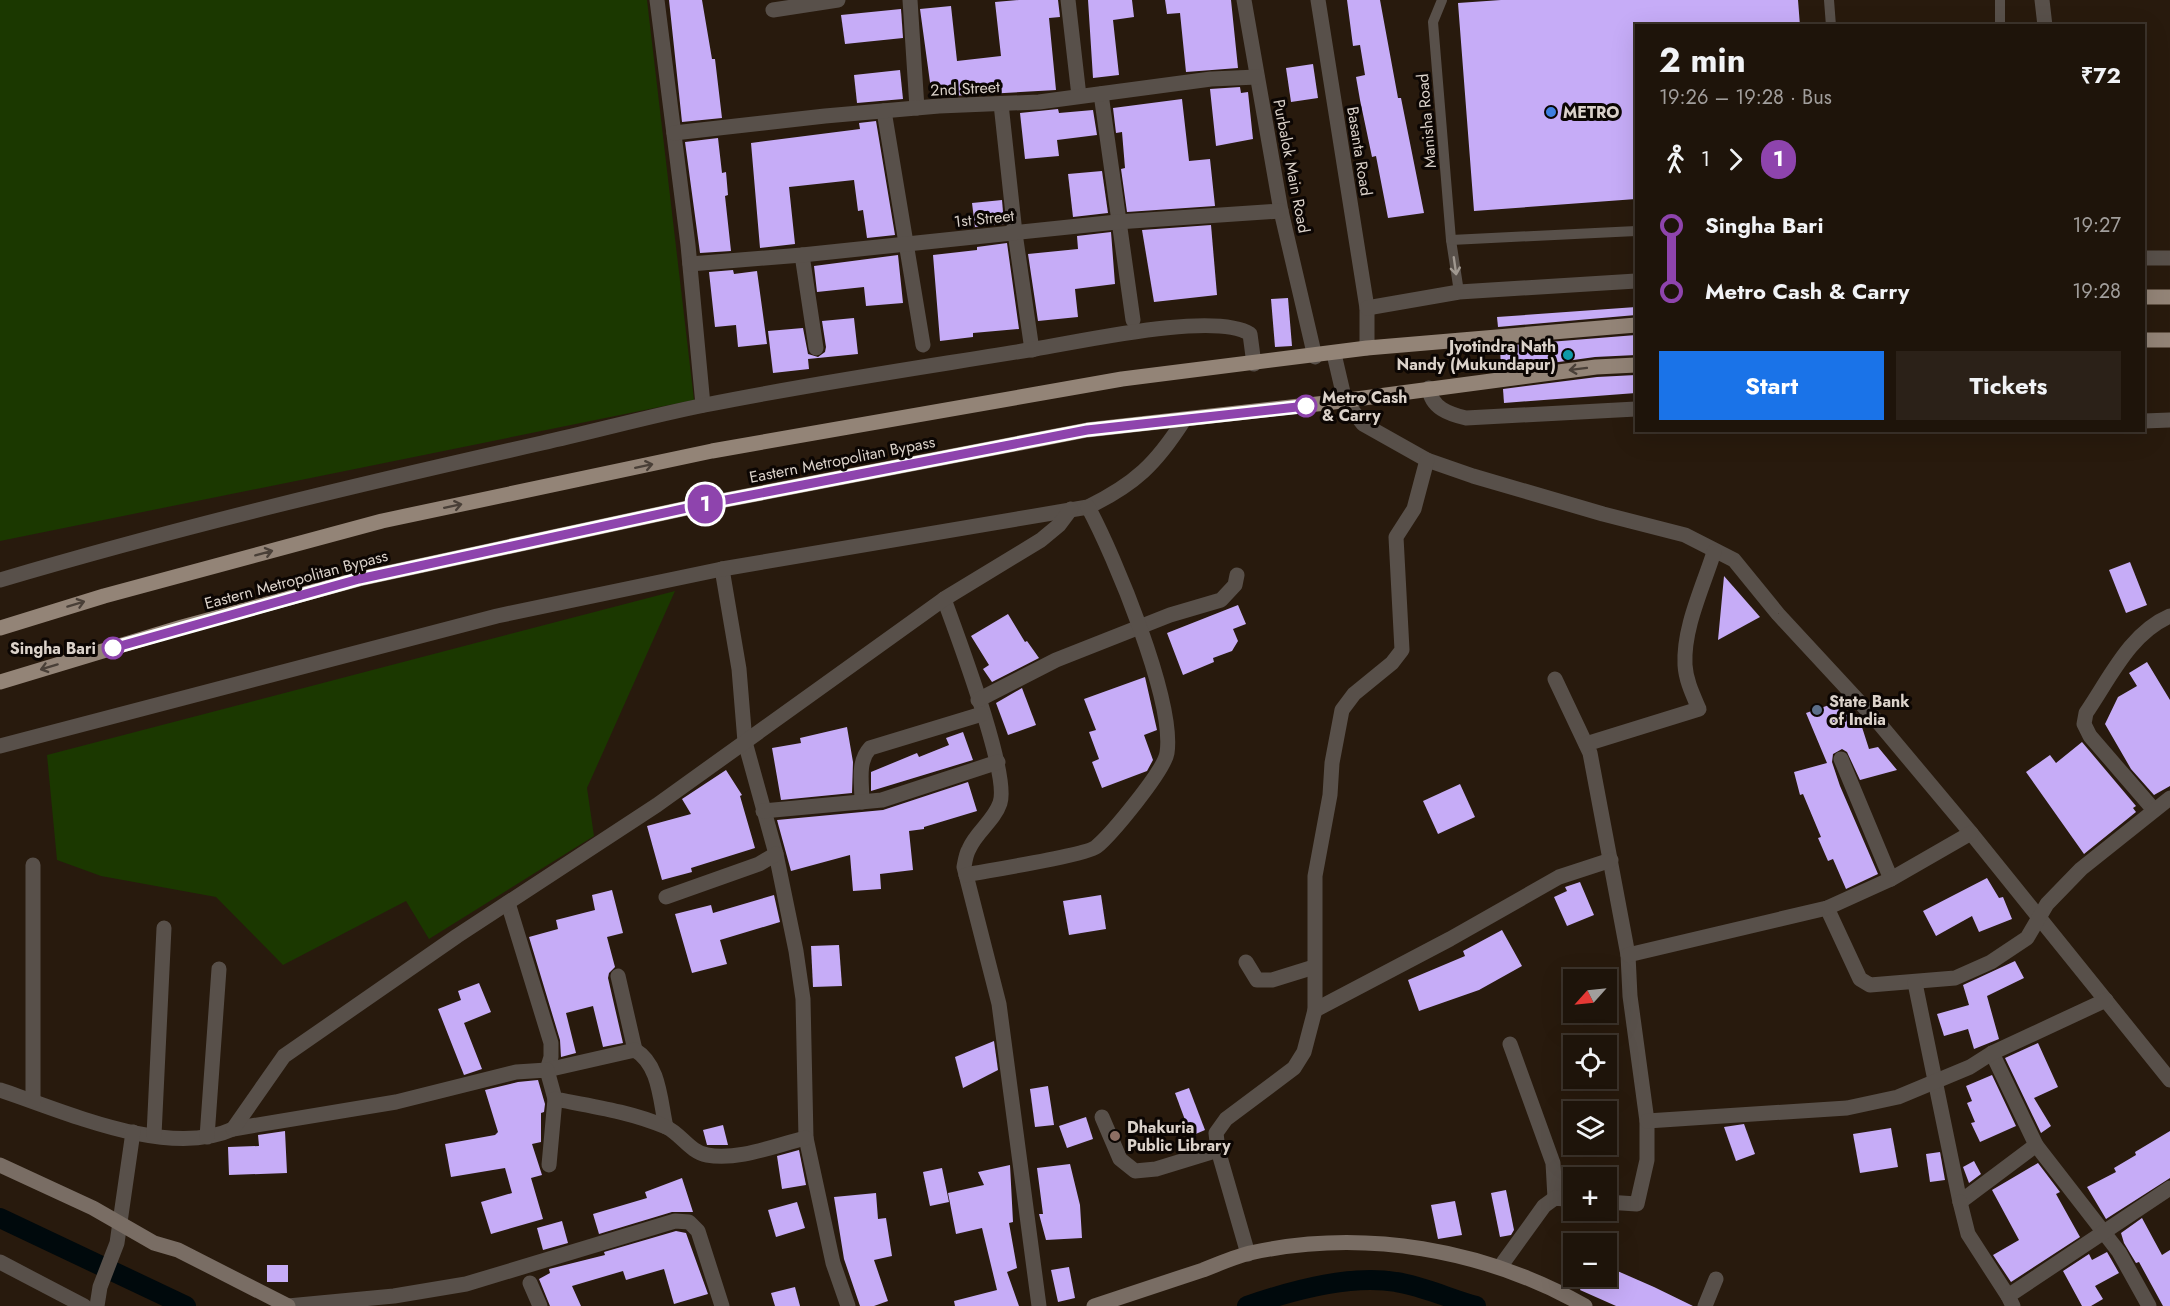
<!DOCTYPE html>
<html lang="en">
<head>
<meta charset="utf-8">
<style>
  :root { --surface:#1e140a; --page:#2b2118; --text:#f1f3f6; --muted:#a19e9c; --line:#3c332b; --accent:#1a73e8 }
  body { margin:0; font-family:Jost,sans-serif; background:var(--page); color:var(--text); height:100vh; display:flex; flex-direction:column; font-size:22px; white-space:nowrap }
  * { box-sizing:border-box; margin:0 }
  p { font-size:20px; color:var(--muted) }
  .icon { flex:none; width:33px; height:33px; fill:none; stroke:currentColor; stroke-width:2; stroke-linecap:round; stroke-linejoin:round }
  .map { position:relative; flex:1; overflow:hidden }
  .sheet { position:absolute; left:1635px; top:24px; width:510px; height:408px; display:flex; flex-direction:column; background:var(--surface); border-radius:0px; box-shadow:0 6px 24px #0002,0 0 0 2px var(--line) }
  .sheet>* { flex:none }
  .badge { padding:0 12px; border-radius:20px; font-size:21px; line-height:39px }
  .needle { width:39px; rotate:243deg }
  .controls { position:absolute; left:1563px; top:969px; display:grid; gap:12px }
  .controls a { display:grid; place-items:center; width:54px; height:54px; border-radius:0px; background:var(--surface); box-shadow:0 6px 24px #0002,0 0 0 2px var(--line); font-size:30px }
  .map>.badge { position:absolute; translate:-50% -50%; box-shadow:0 0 0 3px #fff }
  .legs { display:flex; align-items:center; gap:9px; height:66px; padding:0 24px; font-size:20px }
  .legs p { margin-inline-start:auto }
  .overview { display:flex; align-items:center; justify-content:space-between; height:102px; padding:0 24px }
  h1 { font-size:33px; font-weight:700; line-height:45px }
  .action { display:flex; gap:12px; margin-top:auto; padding:12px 24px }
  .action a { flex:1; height:69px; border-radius:0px; background:var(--accent); color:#fff; font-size:24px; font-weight:700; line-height:69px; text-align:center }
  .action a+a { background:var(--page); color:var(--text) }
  ul { padding:0 24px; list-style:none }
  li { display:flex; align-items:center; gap:21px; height:66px; font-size:22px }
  li i { display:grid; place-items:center; width:9px; height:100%; margin:0 8px; background:currentColor }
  li i::after { content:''; width:15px; height:15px; margin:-8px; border:4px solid; border-radius:50%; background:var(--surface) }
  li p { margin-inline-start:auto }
  li:first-child i { background:linear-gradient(#0000 50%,currentColor 0) }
  li:last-child i { background:linear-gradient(currentColor 50%,#0000 0) }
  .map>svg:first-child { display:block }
</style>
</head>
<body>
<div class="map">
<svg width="2170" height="1306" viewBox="0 0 2170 1306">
  <rect width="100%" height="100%" fill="#281a0d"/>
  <g fill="#1b3800">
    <polygon points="0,0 647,0 694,400 0,541"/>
    <polygon points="675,591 587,788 594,836 429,939 406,901 283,965 216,897 101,876 57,860 47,755"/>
  </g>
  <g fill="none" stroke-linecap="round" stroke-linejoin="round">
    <g stroke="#00090c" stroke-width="20">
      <polyline points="0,1218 186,1306"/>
      <path d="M 1247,1306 C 1290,1291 1350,1274 1396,1282 C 1423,1286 1450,1299 1476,1306"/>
    </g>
  </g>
  <g fill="#c6acf7">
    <polygon points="669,0 702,0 712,59 715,59 722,118 682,122"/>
    <polygon points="1019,0 1058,0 1060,17 1049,18 1056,90 932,97 920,9 951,6 957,61 1001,56 995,2"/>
    <polygon points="1088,0 1132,0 1134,17 1113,20 1119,75 1093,78"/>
    <polygon points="1165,0 1231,0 1238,68 1186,72 1180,13 1167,14"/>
    <polygon points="1347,0 1380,0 1398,98 1401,98 1424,213 1388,218 1376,156 1372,157 1360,100 1356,77 1365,75 1360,45 1353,46"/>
    <polygon points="1501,0 1798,0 1800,26 1636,26 1636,199 1474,211 1458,3"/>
    <polygon points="901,9 903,38 845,44 841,15"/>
    <polygon points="1313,64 1318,98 1291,102 1286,68"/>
    <polygon points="900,70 903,99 857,103 854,75"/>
    <polygon points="1240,87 1241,93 1248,92 1253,139 1216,146 1210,89"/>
    <polygon points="1182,99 1189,161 1210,159 1215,206 1127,212 1121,169 1125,168 1122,132 1116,133 1113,108"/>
    <polygon points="1058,109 1059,113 1093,110 1097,135 1057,140 1059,156 1025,159 1020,113"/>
    <polygon points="876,121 895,235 867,238 863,210 858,211 854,180 789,187 795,244 760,248 751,143 860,129 859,123"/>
    <polygon points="718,138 722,173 726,172 728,195 725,196 731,251 700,253 685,142"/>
    <polygon points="1102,171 1108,213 1073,217 1068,174"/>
    <polygon points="1002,200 1004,224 975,227 972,203"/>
    <polygon points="1211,225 1217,295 1154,302 1142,230"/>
    <polygon points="1111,232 1115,284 1075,289 1078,317 1038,321 1028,254 1078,249 1077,236"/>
    <polygon points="1007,243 1019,329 973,333 973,337 940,341 933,255 977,250 977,247"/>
    <polygon points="898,255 903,303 866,306 864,287 817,292 814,266"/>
    <polygon points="733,270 734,274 757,271 767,344 738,347 736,325 715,327 709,272"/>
    <polygon points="1288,298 1292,346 1275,347 1271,299"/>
    <polygon points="1636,307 1636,315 1498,327 1497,317"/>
    <polygon points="854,318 858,354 808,359 809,369 773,373 768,331 803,328 808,354 818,357 825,352 826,347 822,321"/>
    <polygon points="1636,335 1636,355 1595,357 1501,370 1500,346"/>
    <polygon points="1636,375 1636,393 1504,403 1503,389 1597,377"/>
    <polygon points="2130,562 2147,605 2126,613 2109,570"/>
    <polygon points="1724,576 1760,617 1718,640"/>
    <polygon points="1238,605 1246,624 1233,629 1238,641 1232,651 1213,658 1214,662 1183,675 1167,633"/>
    <polygon points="1008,614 1025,642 1027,641 1039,658 992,682 983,669 989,665 971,636"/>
    <polygon points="2147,662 2170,700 2170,786 2154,795 2131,769 2105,724 2118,697 2137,686 2129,673"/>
    <polygon points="1145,677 1157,730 1144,735 1153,760 1147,771 1102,788 1092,762 1099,759 1089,732 1096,730 1084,699"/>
    <polygon points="1022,688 1036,725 1008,735 996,703"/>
    <polygon points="1838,702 1855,726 1861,724 1869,749 1878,747 1897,770 1860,780 1847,752 1842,749 1833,754 1832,762 1840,786 1878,874 1846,889 1833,859 1828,861 1818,838 1821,837 1803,794 1800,795 1794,772 1827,763 1806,713"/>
    <polygon points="847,727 853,762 852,793 781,800 772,748 801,743 800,738"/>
    <polygon points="963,732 973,760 871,791 871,772 917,753 919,757 949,745 946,738"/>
    <polygon points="2082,742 2136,806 2133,808 2136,812 2084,854 2026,772 2050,755 2056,763"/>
    <polygon points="726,770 742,795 740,796 755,848 691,868 692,872 662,880 647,826 691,814 682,799"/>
    <polygon points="968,782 977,811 924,827 924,829 909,831 913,870 880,874 881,889 853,891 850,855 791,871 777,820 883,810"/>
    <polygon points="1460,784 1475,817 1438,834 1423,801"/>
    <polygon points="1987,878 1999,898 2003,897 2012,919 1979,932 1972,916 1936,936 1923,911"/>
    <polygon points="1580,882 1594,915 1567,926 1554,897 1567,891 1565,887"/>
    <polygon points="612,890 623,933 607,937 615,967 609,973 608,978 623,1043 603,1047 593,1006 566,1013 576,1053 561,1057 560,1040 529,937 558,929 556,920 595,910 592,895"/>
    <polygon points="774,895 780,922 720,940 727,964 692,973 675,914 711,905 713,913"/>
    <polygon points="1101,895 1106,929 1069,935 1063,901"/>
    <polygon points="1502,930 1522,966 1479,990 1419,1011 1408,980 1465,956 1463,951"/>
    <polygon points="839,945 842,986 813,987 811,946"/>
    <polygon points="2015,961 2024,978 1987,996 1999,1039 1974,1049 1968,1029 1944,1036 1937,1014 1969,1005 1963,985"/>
    <polygon points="479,983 491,1012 464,1023 482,1069 464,1075 438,1009 461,1000 458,991"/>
    <polygon points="994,1041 998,1070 963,1088 955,1057"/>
    <polygon points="2038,1043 2058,1087 2034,1098 2051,1126 2041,1133 2005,1058"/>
    <polygon points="1992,1075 2016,1126 1980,1142 1971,1123 1975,1122 1967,1103 1972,1101 1966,1086"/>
    <polygon points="538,1080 545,1104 544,1112 541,1113 541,1142 532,1144 542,1175 531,1178 543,1219 491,1234 481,1202 512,1193 505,1168 451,1177 445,1144 495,1135 498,1132 485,1090 518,1082"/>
    <polygon points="1048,1086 1054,1125 1035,1127 1030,1089"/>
    <polygon points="1189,1088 1205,1130 1191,1136 1175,1093"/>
    <polygon points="1086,1117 1093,1139 1067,1148 1059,1126"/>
    <polygon points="1744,1124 1755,1154 1736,1161 1724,1127"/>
    <polygon points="723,1125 728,1145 707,1145 703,1130"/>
    <polygon points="1891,1128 1898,1167 1860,1173 1853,1134"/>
    <polygon points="285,1131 287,1173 229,1175 228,1147 259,1146 258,1135"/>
    <polygon points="2170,1131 2170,1178 2106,1219 2087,1187 2116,1172 2114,1168 2136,1155 2135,1152"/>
    <polygon points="799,1150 806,1185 782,1189 777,1156"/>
    <polygon points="1940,1152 1945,1180 1930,1182 1926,1154"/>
    <polygon points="1974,1161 1981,1174 1969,1183 1963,1167"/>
    <polygon points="2038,1163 2060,1192 2056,1194 2080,1237 2011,1282 1993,1255 2019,1240 1992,1190"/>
    <polygon points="1070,1164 1080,1205 1082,1238 1046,1240 1039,1214 1043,1214 1037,1168"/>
    <polygon points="1010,1165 1013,1222 1009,1223 1017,1268 1007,1272 1019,1306 955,1306 954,1301 997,1290 982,1228 956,1234 948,1193 984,1185 978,1172"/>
    <polygon points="942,1168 949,1202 930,1206 923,1172"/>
    <polygon points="682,1178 693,1212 672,1212 599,1234 593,1214 647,1198 645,1192"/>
    <polygon points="1506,1190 1514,1230 1511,1235 1500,1237 1491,1193"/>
    <polygon points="876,1193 878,1219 886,1218 892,1256 874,1260 888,1301 874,1306 860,1306 844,1259 834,1197"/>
    <polygon points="1455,1201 1462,1235 1438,1239 1431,1205"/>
    <polygon points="797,1202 805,1228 776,1237 768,1210"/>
    <polygon points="2142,1218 2162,1255 2170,1250 2170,1306 2163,1306 2139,1262 2136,1263 2124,1243 2121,1233"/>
    <polygon points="562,1221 568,1243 543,1250 537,1228"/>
    <polygon points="676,1231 686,1233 708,1294 674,1304 664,1269 626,1280 623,1271 572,1286 581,1306 550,1306 539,1279 550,1273 549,1269 605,1255 604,1252"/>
    <polygon points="2107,1252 2119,1273 2095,1286 2103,1299 2091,1306 2082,1306 2063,1271 2089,1254 2092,1260"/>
    <rect x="267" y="1265" width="21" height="17"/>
    <polygon points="1606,1266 1654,1287 1693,1306 1616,1306 1580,1290 1586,1276 1606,1276"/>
    <polygon points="1069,1267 1075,1298 1058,1302 1051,1270"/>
    <polygon points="795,1287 800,1306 775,1306 771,1293"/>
  </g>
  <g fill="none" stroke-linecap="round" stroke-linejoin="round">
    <g stroke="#58504a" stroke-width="10">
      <polyline points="1442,0 1433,22 1451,240 1459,292"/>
      <polyline points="1829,0 1831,26"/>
      <polyline points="2000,0 2000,26"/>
      <polyline points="1451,240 1636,231"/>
    </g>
    <g stroke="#58504a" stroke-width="15">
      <polyline points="657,0 688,245 703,405"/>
      <polyline points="910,0 917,108"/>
      <polyline points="1068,0 1079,96"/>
      <polyline points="1244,0 1281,211 1315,357"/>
      <polyline points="1318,0 1367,308 1367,348"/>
      <polyline points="2042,0 2045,26"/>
      <polyline points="773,10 838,0"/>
      <polyline points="1101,94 1133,320"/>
      <polyline points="1001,104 1015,233 1032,350"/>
      <polyline points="884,111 923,345"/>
      <polyline points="674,133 825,116 939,106 1039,102 1211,79 1257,77"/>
      <polyline points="802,255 816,348"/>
      <polyline points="2144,258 2170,258"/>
      <polyline points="690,264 802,255 1117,222 1281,211"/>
      <polyline points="1367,308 1459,292 1636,281"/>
      <polyline points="1334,354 1345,401 1363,424 1427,460 1473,476 1603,514 1685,535 1734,560 1778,614 1878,722 1971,833 2170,1080"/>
      <path d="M 1429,388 C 1431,408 1449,414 1466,418 L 1636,409"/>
      <polyline points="2144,421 2170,420"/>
      <polyline points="722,569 739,669 745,742 776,854 796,951 803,999 806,1138 833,1263 848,1306"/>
      <path d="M 0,580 C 179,527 360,484 542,443 C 596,431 650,416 705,405 C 814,383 925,367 1035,349 C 1079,342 1215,311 1250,334 L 1254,364"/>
      <path d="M 944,599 C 957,635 1010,774 1000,803 C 994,821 976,832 969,849 C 966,854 965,861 964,867 L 999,1004 L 1039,1306"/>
      <polyline points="1555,679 1590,753 1628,955 1630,996 1647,1121 1647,1160 1637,1204 1606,1202"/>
      <polyline points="978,700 1056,660 1170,615 1221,600 1235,585 1237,575"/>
      <path d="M 1586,744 L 1699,709 C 1693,695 1686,681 1685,665 C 1683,628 1703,587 1714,552"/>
      <path d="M 0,746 L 497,616 L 722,569 L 1088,507 C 1135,484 1156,464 1184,420"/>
      <polyline points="1841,759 1891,879"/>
      <path d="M 862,802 C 862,783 857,762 870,748 L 982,714"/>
      <path d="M 2154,810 L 2090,736 L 2084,724 L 2086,713 C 2110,678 2130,633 2170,616"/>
      <polyline points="763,811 882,800 998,762"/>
      <path d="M 966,875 C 986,871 1086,855 1096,847 C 1111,835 1164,771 1167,753 C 1175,701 1114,555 1088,507"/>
      <polyline points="666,897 759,864 776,854"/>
      <polyline points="508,903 551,1043 551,1057 547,1070"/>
      <polyline points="1827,908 1860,979 1870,985 1955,978 1991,962 2027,938 2047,904 2081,869 2170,798"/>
      <polyline points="1628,955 1827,908 1891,879 1971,833"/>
      <polyline points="1246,962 1257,980 1272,980 1314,967"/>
      <polyline points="618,976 635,1050"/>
      <polyline points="1915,983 1960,1202 2036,1145"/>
      <polyline points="1315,1010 1450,939 1559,877 1611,860"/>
      <polyline points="1510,1044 1553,1163 1555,1198"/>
      <polyline points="1992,1053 2036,1145 2119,1252 2149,1306"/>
      <path d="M 547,1070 L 635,1050 C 660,1065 660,1101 666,1127"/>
      <path d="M 0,1090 C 64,1111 168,1159 233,1129 L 396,1102 L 516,1072 L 547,1070 L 555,1099 C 591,1106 632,1112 666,1127 C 681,1134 690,1152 707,1155 C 738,1161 776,1145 806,1138"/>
      <polyline points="33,1101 33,865"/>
      <polyline points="1102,1117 1120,1159 1135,1171 1156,1169 1218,1150"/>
      <polyline points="1647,1121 1847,1108 1898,1097 1970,1067 1992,1053 2106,1000"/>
      <polyline points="233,1129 284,1056 457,936 657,805 944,599 1041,540 1059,525 1071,509"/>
      <polyline points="154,1135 164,928"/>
      <polyline points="207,1137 219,969"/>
      <polyline points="549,1165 555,1099"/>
      <polyline points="1960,1202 1968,1234 2008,1296"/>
      <polyline points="1248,1254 1218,1150 1216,1133 1226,1119 1294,1068 1304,1052 1315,1010 1315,876 1330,795 1332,763 1342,710 1354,694 1392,663 1402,650 1396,537 1414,509 1427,460"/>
      <polyline points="0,1262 84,1306"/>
      <polyline points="1500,1267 1544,1206 1555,1198 1574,1200"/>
      <polyline points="530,1283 540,1306"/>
      <polyline points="97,1306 100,1287 117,1243 133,1132"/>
      <polyline points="288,1306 394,1296 466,1284 675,1221 689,1222 698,1231 722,1306"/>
      <polyline points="1705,1306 1716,1279"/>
      <polyline points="2013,1306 2008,1296 2170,1188"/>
    </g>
    <g stroke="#796d64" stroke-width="15">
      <polyline points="0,1165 93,1208 154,1243 178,1250 288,1306"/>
      <path d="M 1094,1306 C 1130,1294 1166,1282 1203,1270 C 1218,1264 1234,1257 1250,1253 C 1364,1228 1484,1249 1585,1306"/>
    </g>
    <g stroke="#938477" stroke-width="15">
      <polyline points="2144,297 2170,297"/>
      <polyline points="2144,340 2170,340"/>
      <polyline points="0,628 104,596 382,521 712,451 1122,379 1367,348 1636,325"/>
      <polyline points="0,682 182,627 359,579 715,502 1087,430 1326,403 1596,367 1636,365"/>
    </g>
  </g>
  <defs><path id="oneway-shaft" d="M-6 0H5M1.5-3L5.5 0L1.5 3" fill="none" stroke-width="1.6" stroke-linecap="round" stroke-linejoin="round" transform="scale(1.5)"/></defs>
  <use stroke="#a09890" href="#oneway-shaft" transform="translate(1455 266) rotate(82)"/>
  <g stroke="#493f37">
    <use href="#oneway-shaft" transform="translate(1578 369) rotate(173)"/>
    <use href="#oneway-shaft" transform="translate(644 466) rotate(-12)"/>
    <use href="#oneway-shaft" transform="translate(453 506) rotate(-12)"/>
    <use href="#oneway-shaft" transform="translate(264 553) rotate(-15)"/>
    <use href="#oneway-shaft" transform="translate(76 604) rotate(-17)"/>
    <use href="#oneway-shaft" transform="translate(49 667) rotate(163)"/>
  </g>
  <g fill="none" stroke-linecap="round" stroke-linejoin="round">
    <defs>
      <polyline id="line-1" points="113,648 359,579 715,502 1087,430 1306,406"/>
    </defs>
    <use href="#line-1" stroke="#fff" stroke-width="14"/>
    <use href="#line-1" stroke="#8e44ad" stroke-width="9"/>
  </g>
  <circle fill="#3f7fe0" stroke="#0c0603" stroke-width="2" cx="1551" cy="112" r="6"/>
  <circle fill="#0f9aa8" stroke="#0c0603" stroke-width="2" cx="1568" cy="355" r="6"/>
  <g fill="#fff" stroke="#8e44ad" stroke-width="3">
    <circle cx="1306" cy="406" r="10"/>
    <circle cx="113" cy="648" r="10"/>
  </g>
  <circle fill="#5c6f8a" stroke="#0c0603" stroke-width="2" cx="1817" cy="710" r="6"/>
  <circle fill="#8d6e63" stroke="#0c0603" stroke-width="2" cx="1115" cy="1136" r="6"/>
  <g text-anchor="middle" stroke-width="6" stroke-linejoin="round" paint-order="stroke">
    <g font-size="16" fill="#dbd2ca" stroke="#0c0603">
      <text transform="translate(965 88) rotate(-3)" y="6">2nd Street</text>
      <text transform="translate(1426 121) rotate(-95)" y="6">Manisha Road</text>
      <text transform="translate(1360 151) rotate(81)" y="6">Basanta Road</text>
      <text transform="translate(1292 166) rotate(79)" y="6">Purbalok Main Road</text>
      <text transform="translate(984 218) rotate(-6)" y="6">1st Street</text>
      <text transform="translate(842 459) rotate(-11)" y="6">Eastern Metropolitan Bypass</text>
      <text transform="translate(296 579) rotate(-15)" y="6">Eastern Metropolitan Bypass</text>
    </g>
    <g font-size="16" font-weight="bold" fill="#dbd2ca" stroke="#0c0603" text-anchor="start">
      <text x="1563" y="118">METRO</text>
      <text x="1556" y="352" text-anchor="end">Jyotindra Nath<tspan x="1556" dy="18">Nandy (Mukundapur)</tspan></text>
      <text x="1829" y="707">State Bank<tspan x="1829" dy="18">of India</tspan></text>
      <text x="1127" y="1133">Dhakuria<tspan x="1127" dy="18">Public Library</tspan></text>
    </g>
    <g font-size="16" font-weight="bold" fill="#dbd2ca" stroke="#0c0603" text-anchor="start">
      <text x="1322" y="403">Metro Cash<tspan x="1322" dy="18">&amp; Carry</tspan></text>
      <text x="96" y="654" text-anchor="end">Singha Bari</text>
    </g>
  </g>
</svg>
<div class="controls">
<a><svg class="needle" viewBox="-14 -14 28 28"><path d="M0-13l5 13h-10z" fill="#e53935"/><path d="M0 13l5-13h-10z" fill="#a19e9c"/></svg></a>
<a><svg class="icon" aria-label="locate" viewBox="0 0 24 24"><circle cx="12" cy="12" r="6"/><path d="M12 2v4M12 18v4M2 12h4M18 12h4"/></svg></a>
<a><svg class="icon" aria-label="layers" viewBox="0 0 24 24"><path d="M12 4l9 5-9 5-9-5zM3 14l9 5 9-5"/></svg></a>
<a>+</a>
<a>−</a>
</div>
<b class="badge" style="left:705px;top:504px;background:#8e44ad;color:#fff">1</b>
<section class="sheet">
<div class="overview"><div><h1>2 min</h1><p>19:26 – 19:28 · Bus</p></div><b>₹72</b></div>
<div class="legs"><svg class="icon" aria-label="walk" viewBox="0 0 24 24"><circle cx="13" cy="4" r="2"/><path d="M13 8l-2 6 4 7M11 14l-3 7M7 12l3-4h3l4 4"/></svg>1<svg class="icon" aria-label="forward" viewBox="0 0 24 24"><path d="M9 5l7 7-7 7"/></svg><b class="badge" style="background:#8e44ad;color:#fff">1</b></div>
<ul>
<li><i style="color:#8e44ad"></i><b>Singha Bari</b><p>19:27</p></li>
<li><i style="color:#8e44ad"></i><b>Metro Cash &amp; Carry</b><p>19:28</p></li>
</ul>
<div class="action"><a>Start</a><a>Tickets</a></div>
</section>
</div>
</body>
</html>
